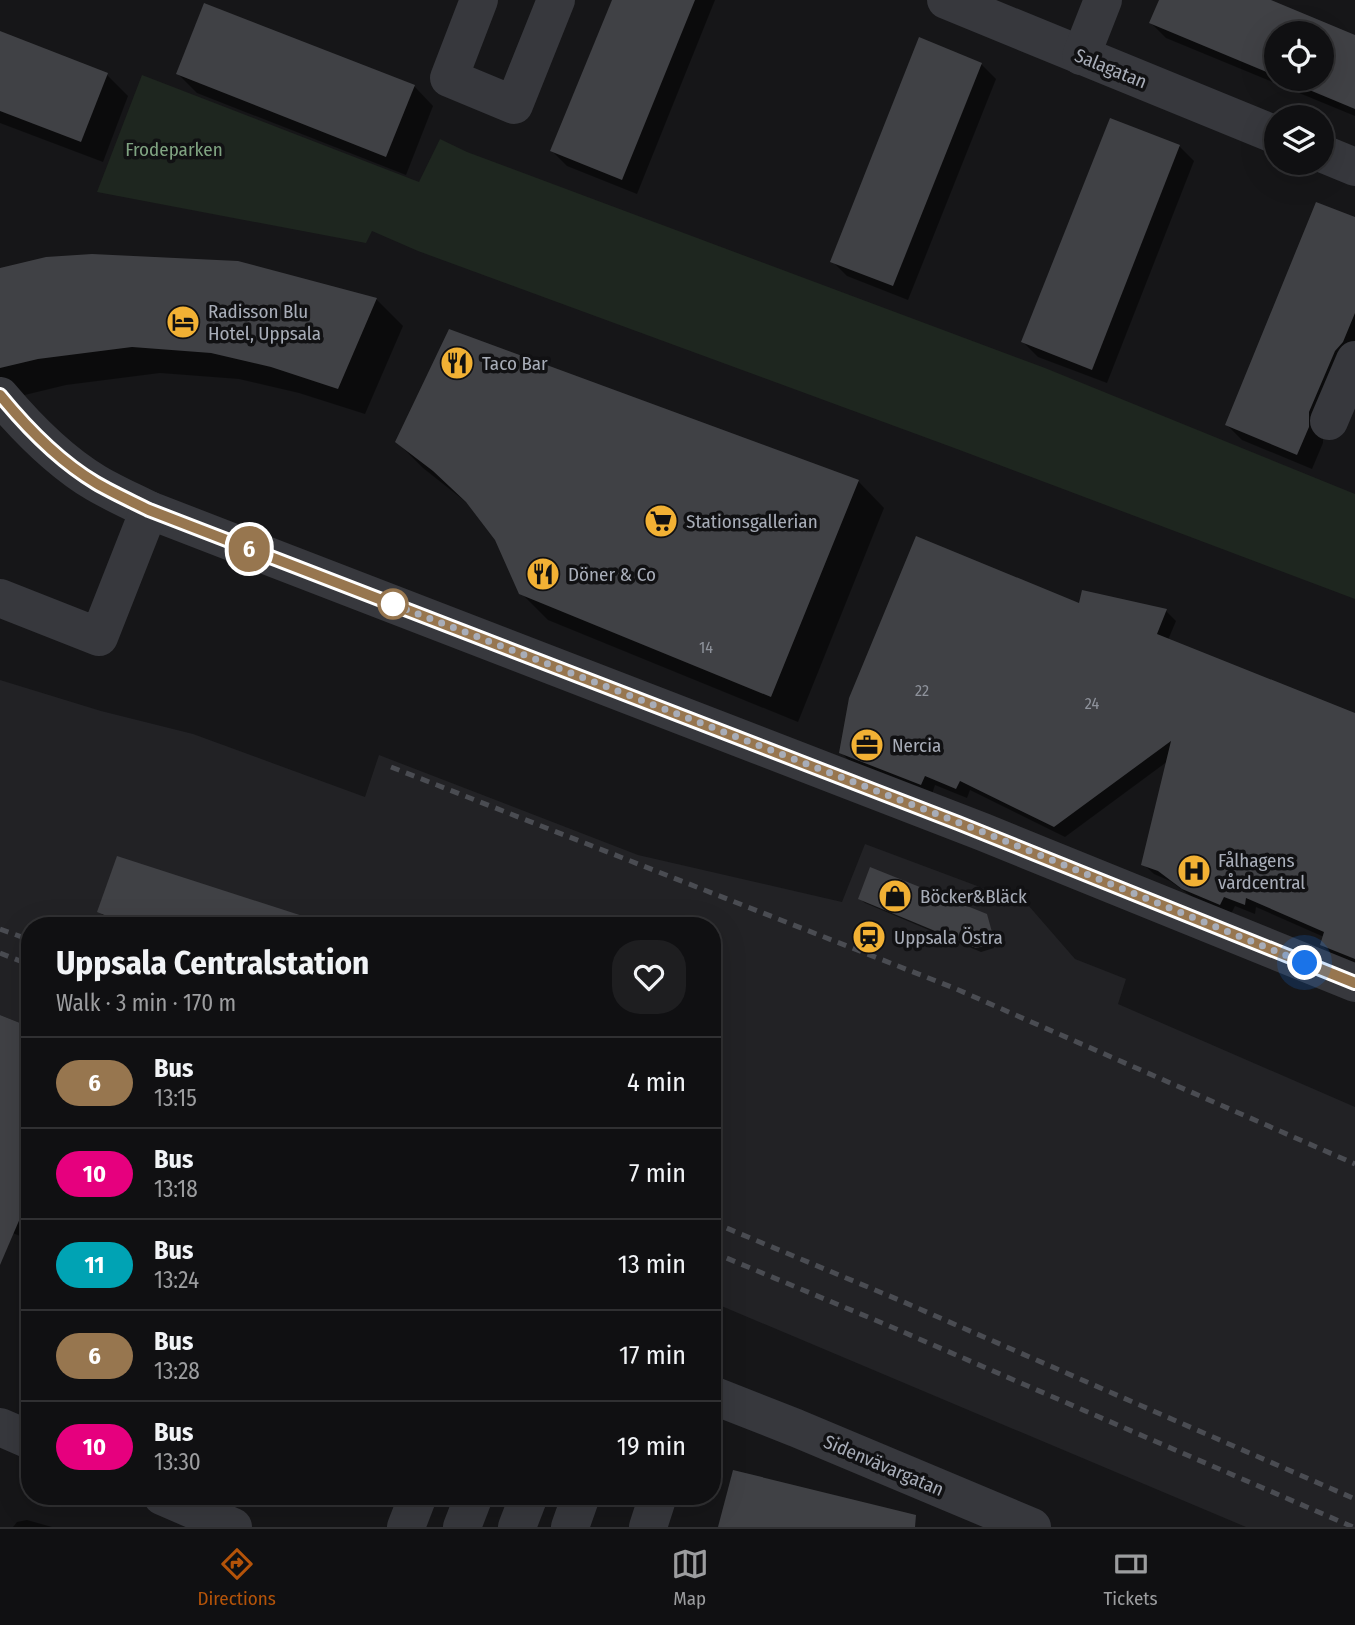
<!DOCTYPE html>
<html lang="en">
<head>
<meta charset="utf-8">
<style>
  :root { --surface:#101012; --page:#1e1e20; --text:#f1f3f6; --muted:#9c9d9f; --line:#303032; --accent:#b45309 }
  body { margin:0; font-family:"Fira Sans Condensed",sans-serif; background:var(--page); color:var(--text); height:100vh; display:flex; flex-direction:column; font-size:26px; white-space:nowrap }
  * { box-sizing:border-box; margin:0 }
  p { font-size:23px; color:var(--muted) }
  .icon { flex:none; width:38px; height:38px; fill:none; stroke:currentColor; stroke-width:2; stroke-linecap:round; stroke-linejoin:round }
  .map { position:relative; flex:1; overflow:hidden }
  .panel { position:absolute; left:21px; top:917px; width:700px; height:588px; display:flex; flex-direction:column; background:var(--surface); border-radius:28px; box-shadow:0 7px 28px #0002,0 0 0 2px var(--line) }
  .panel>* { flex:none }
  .badge { padding:0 14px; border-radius:23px; font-size:24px; line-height:46px }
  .tools { position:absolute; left:1264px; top:21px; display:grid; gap:14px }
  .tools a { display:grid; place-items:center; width:70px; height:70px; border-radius:50%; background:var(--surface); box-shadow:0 7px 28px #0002,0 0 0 2px var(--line); font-size:35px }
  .you { position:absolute; width:35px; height:35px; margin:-18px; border:5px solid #fff; border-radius:50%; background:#1a73e8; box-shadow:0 0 0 10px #1a73e833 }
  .map>.badge { position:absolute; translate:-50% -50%; box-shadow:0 0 0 4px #fff }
  .round { display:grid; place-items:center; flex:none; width:74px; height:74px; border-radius:28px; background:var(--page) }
  .summary { display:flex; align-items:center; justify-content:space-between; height:119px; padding:0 35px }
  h1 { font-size:33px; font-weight:700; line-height:52px }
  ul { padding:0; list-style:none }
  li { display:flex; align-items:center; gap:21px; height:91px; padding:0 35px; border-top:2px solid var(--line) }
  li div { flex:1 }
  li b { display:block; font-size:26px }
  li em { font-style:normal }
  li .badge { min-width:77px; font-weight:700; text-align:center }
  .tab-bar { display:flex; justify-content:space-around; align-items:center; height:98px; border-top:2px solid var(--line); background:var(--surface); font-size:19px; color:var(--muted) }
  .tab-bar a { display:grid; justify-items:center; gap:4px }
  .tab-bar .on { color:var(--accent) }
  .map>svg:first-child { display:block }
</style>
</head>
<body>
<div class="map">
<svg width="1355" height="1527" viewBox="0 0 1355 1527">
  <rect width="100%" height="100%" fill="#161618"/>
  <polygon fill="#222225" points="0,680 101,711 193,734 365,797 379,755 638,855 842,902 865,844 1028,905 1075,959 1126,979 1118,1004 1355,1107 1355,1527 1246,1527 712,1302 712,926 30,926 30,1027 0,1015"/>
  <polygon fill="#1e261f" points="142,75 419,182 440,139 467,152 1045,368 1355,494 1355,599 957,449 418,251 372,231 366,243 97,192"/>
  <g fill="#0007" fill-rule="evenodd">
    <polygon points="614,0 715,0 637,194 567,166 552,151"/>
    <path d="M 1161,0 L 1266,0 L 1355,37 L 1355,116 L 1166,38 L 1151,23 ZM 1276,33 L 1321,33 L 1321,79 L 1276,79 Z"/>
    <polygon points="0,33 107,75 128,96 103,162 0,123"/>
    <polygon points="981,64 996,79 908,300 847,276 832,261"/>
    <polygon points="178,74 414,86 433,106 406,175 197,93"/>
    <polygon points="1179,146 1194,161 1107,383 1038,357 1023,342"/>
    <polygon points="1355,219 1355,360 1323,428 1323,443 1312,469 1242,440 1227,425"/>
    <polygon points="0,271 376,299 403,326 365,414 299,393 239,379 160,373 66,385 0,401"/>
    <polygon points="397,442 858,481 884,508 798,722 548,620 521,593 496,539 471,506 423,468"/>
    <polygon points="1080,605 1166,611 1176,621 1168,640 1355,715 1355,964 1332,955 1322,945 1324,937 1256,907 1255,914 1235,906 1231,914 1195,899 1170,881 1154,874 1143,864 1168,761 1065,837 970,790 967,798 935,785 932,794 851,763 841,752"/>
    <polygon points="118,858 325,926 127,926 104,916 99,912"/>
    <polygon points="860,899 986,916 994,948 981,952 865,903"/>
    <polygon points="0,1017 30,1029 30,1227 25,1238 0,1228"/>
    <polygon points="27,1520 52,1527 13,1527 17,1522"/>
  </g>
  <g fill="#404145">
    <polygon points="612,0 695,0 622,180 550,151"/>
    <polygon points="1159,0 1271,0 1355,35 1355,109 1283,79 1321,79 1321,33 1276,33 1276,76 1149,23"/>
    <polygon points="204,3 415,85 386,157 176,74"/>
    <polygon points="0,31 108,73 81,142 0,111"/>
    <polygon points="919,37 982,63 893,286 830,262"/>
    <polygon points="1110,118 1180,145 1092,370 1021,342"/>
    <polygon points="1316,202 1355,217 1355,313 1343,342 1335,351 1309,412 1309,427 1297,455 1225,425"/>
    <polygon points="92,254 238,261 377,298 338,389 271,367 211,353 132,347 38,359 0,368 0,268 46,257"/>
    <polygon points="449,329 859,480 771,697 519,594 495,540 466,502 433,471 395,442"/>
    <polygon points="916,536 1079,603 1082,590 1167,609 1157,634 1355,713 1355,959 1320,945 1324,932 1246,898 1245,905 1224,897 1220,905 1182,889 1158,871 1141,865 1171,741 1054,827 960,781 956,789 925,776 921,785 839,753 849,698"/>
    <polygon points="117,856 312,919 311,926 131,926 97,912"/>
    <polygon points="870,867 987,914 995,943 976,948 858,899"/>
    <polygon points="0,1015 30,1027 30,1195 0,1265"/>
    <polygon points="733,1470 916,1515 915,1527 718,1527"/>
  </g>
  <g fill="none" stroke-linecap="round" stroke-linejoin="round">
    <g stroke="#37383d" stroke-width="38">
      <polyline points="479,0 449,78 514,105 556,0"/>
      <polyline points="946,0 1276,135"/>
      <polyline points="1081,56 1103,0"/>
      <polyline points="1321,153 1355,167"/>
      <path d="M 0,396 C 27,428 59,461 96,483 C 113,493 131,501 149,510 L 983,832 L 1355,983"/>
      <polyline points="1329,421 1355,360"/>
      <polyline points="0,598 99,637 149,510"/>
      <polyline points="712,1395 796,1428 1032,1527"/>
      <polyline points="0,1427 30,1440"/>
      <polyline points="162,1496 233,1527"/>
      <polyline points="406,1527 418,1496"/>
      <polyline points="462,1527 474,1496"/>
      <polyline points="517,1527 529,1496"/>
      <polyline points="570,1527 581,1496"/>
      <polyline points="648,1527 658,1496"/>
    </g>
    <g stroke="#4a4c52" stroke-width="5" stroke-dasharray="9 7" stroke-linecap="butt">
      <polyline points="391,767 954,988 1355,1164"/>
      <polyline points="0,929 30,940"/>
      <polyline points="0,953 30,965"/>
      <polyline points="712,1222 899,1300 1355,1499"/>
      <polyline points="712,1252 887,1325 1353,1527"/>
    </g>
  </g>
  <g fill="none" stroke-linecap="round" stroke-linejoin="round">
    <defs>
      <path id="line" d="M 0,395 C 27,428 59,461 96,483 C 113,493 131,501 149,510 L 958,823 L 1355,983"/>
    </defs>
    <use href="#line" stroke="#fff" stroke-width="16"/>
    <use href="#line" stroke="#97764f" stroke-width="10"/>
    <polyline stroke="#a8adb8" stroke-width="7" stroke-dasharray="0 12.6" points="393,604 382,600 983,832 1305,963"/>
  </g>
  <defs>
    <symbol id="hotel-disc" viewBox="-11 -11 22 22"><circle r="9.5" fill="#f2b134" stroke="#111113"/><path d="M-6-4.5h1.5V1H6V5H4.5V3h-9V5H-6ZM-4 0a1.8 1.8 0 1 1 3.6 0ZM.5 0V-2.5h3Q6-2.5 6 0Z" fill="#111"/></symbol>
    <symbol id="restaurant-disc" viewBox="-11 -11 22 22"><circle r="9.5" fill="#f2b134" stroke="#111113"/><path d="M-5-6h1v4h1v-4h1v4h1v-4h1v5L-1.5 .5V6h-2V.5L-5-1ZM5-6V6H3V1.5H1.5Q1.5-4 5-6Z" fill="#111"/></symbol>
    <symbol id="supermarket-disc" viewBox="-11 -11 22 22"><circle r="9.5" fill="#f2b134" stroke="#111113"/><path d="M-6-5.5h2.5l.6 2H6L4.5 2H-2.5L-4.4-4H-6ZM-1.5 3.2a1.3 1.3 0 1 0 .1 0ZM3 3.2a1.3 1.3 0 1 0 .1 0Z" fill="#111"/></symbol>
    <symbol id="office-disc" viewBox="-11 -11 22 22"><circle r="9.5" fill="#f2b134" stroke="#111113"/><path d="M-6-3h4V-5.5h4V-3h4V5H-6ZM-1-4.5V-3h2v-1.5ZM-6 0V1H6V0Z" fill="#111"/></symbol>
    <symbol id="hospital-disc" viewBox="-11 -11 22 22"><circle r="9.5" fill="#f2b134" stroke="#111113"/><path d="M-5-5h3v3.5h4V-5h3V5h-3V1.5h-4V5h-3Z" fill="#111"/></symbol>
    <symbol id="shop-disc" viewBox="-11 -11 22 22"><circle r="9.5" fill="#f2b134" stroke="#111113"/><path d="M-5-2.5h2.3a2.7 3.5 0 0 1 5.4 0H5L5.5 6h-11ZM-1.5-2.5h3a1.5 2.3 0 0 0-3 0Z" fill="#111"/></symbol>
    <symbol id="station-disc" viewBox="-11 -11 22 22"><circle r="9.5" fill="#f2b134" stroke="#111113"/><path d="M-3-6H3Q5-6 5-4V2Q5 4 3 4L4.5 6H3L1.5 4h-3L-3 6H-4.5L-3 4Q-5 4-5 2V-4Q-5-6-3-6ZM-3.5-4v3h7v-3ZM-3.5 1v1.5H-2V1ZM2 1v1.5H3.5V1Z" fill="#111"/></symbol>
  </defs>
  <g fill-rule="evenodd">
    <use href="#hotel-disc" x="164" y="303" width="38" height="38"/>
    <use href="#restaurant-disc" x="438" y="344" width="38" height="38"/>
    <use href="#supermarket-disc" x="642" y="502" width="38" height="38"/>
    <use href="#restaurant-disc" x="524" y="555" width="38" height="38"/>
    <use href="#office-disc" x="848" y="726" width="38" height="38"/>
    <use href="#hospital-disc" x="1175" y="852" width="38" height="38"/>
    <use href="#shop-disc" x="876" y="877" width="38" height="38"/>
    <use href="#station-disc" x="850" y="918" width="38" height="38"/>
  </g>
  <circle fill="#fff" stroke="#97764f" stroke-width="3.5" cx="393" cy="604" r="14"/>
  <g text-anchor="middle" stroke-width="7" stroke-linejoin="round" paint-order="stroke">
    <g font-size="16" fill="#8e929b">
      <text x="706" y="653">14</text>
      <text x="922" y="696">22</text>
      <text x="1092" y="709">24</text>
    </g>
    <g font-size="19" fill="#a8adb8" stroke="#111113">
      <text transform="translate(1111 68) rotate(22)" y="7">Salagatan</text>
      <text transform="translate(884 1465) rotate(23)" y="7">Sidenvävargatan</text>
    </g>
    <g font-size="19" fill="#7fa381" stroke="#111113">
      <text x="174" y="156">Frodeparken</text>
    </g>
    <g font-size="19" fill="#a8adb8" stroke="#111113" text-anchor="start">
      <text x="208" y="318">Radisson Blu<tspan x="208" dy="22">Hotel, Uppsala</tspan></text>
      <text x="482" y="370">Taco Bar</text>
      <text x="686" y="528">Stationsgallerian</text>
      <text x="568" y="581">Döner &amp; Co</text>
      <text x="892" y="752">Nercia</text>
      <text x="1218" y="867">Fålhagens<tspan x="1218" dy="22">vårdcentral</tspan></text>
      <text x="920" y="903">Böcker&amp;Bläck</text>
      <text x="894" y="944">Uppsala Östra</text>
    </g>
  </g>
</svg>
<div class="tools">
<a><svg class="icon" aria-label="locate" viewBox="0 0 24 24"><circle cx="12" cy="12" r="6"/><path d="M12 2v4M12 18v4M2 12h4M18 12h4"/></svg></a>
<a><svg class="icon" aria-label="layers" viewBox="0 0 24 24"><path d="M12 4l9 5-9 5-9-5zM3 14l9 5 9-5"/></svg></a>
</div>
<div class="you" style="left:1305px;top:963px"></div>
<b class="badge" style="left:249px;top:549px;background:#97764f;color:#fff">6</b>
<section class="panel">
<div class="summary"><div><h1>Uppsala Centralstation</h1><p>Walk · 3 min · 170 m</p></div><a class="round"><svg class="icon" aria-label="heart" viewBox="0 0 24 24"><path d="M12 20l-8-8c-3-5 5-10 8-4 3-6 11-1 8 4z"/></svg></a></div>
<ul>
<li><span class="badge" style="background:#97764f;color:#fff">6</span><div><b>Bus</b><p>13:15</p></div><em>4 min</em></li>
<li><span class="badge" style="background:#e6007e;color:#fff">10</span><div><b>Bus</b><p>13:18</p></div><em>7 min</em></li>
<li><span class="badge" style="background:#00a3b4;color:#fff">11</span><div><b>Bus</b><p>13:24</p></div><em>13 min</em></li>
<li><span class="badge" style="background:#97764f;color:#fff">6</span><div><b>Bus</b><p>13:28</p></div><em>17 min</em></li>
<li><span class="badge" style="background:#e6007e;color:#fff">10</span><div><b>Bus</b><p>13:30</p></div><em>19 min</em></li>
</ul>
</section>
</div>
<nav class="tab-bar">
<a class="on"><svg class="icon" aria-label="directions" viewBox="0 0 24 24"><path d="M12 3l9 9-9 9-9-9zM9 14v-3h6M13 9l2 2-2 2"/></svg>Directions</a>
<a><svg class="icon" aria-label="map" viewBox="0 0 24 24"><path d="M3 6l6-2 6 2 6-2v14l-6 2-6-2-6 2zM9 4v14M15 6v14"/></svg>Map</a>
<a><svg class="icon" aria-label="tickets" viewBox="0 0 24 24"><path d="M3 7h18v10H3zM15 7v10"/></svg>Tickets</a>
</nav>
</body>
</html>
